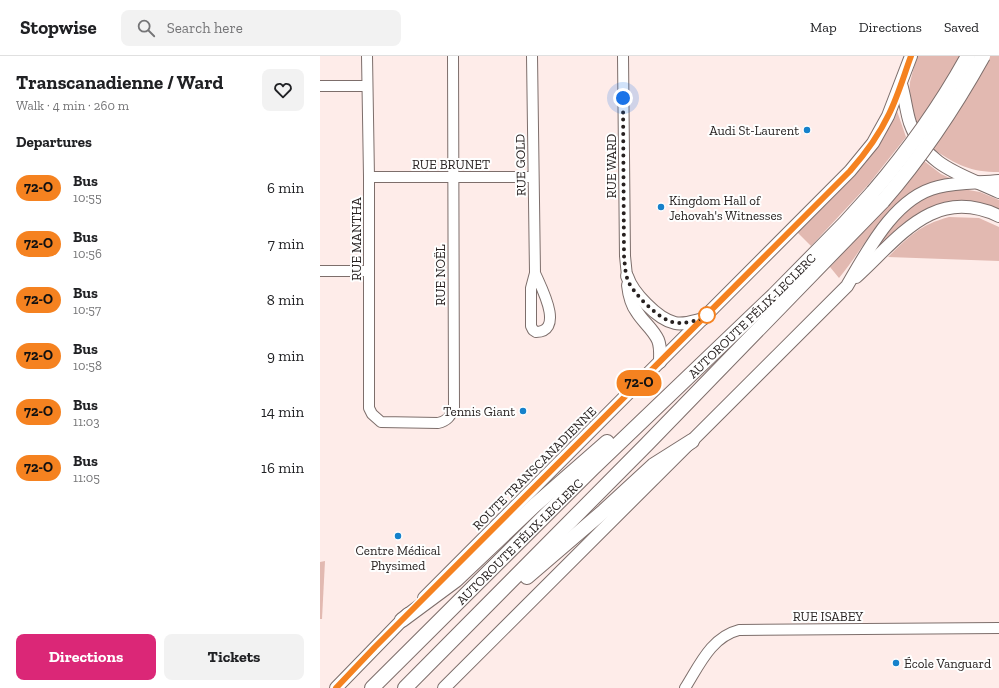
<!DOCTYPE html>
<html lang="en">
<head>
<meta charset="utf-8">
<style>
  :root { --surface:#fff; --page:#f2f2f2; --text:#202124; --muted:#757577; --line:#e0e0e0; --accent:#db2777 }
  body { margin:0; font-family:"Zilla Slab",serif; background:var(--page); color:var(--text); height:100vh; display:flex; flex-direction:column; font-size:15px; white-space:nowrap }
  * { box-sizing:border-box; margin:0 }
  p { font-size:13px; color:var(--muted) }
  .icon { flex:none; width:22px; height:22px; fill:none; stroke:currentColor; stroke-width:2; stroke-linecap:round; stroke-linejoin:round }
  .map { position:relative; flex:1; overflow:hidden }
  .side { display:flex; flex-direction:column; background:var(--surface); width:320px }
  .side>* { flex:none }
  .badge { padding:0 8px; border-radius:13px; font-size:14px; line-height:26px }
  .you { position:absolute; width:20px; height:20px; margin:-10px; border:3px solid #fff; border-radius:50%; background:#1a73e8; box-shadow:0 0 0 6px #1a73e833 }
  .map>.badge { position:absolute; translate:-50% -50%; box-shadow:0 0 0 2px #fff }
  h2 { padding:0 16px; font-size:15px; line-height:36px }
  .round { display:grid; place-items:center; flex:none; width:42px; height:42px; border-radius:8px; background:var(--page) }
  .headline { display:flex; align-items:center; justify-content:space-between; height:68px; padding:0 16px }
  h1 { font-size:19px; font-weight:800; line-height:30px }
  .action { display:flex; gap:8px; margin-top:auto; padding:8px 16px }
  .action a { flex:1; height:46px; border-radius:8px; background:var(--accent); color:#fff; font-size:16px; font-weight:800; line-height:46px; text-align:center }
  .action a+a { background:var(--page); color:var(--text) }
  ul { padding:0; list-style:none }
  li { display:flex; align-items:center; gap:12px; height:56px; padding:0 16px }
  li div { flex:1 }
  li b { display:block; font-size:15px }
  li em { font-style:normal }
  li .badge { min-width:44px; font-weight:700; text-align:center }
  header { display:flex; align-items:center; gap:24px; box-sizing:border-box; height:56px; padding:0 20px; background:var(--surface); border-bottom:1px solid var(--line) }
  header strong { font-size:19px }
  nav { display:flex; gap:22px; margin-inline-start:auto; font-size:14px }
  .search { width:280px; height:36px; background:var(--page); display:flex; align-items:center; gap:10px; box-sizing:border-box; padding:0 14px; border-radius:8px; color:var(--muted); font-size:15px }
  main { display:flex; flex:1; min-height:0 }
  .map>svg:first-child { display:block }
</style>
</head>
<body>
<header>
<strong>Stopwise</strong>
<div class="search"><svg class="icon" aria-label="search" viewBox="0 0 24 24"><circle cx="10" cy="10" r="6"/><path d="M15 15l6 6"/></svg>Search here</div>
<nav><a>Map</a><a>Directions</a><a>Saved</a></nav>
</header>
<main>
<section class="side">
<div class="headline"><div><h1>Transcanadienne / Ward</h1><p>Walk · 4 min · 260 m</p></div><a class="round"><svg class="icon" aria-label="heart" viewBox="0 0 24 24"><path d="M12 20l-8-8c-3-5 5-10 8-4 3-6 11-1 8 4z"/></svg></a></div>
<h2>Departures</h2>
<ul>
<li><span class="badge" style="background:#f58220;color:#111">72-O</span><div><b>Bus</b><p>10:55</p></div><em>6 min</em></li>
<li><span class="badge" style="background:#f58220;color:#111">72-O</span><div><b>Bus</b><p>10:56</p></div><em>7 min</em></li>
<li><span class="badge" style="background:#f58220;color:#111">72-O</span><div><b>Bus</b><p>10:57</p></div><em>8 min</em></li>
<li><span class="badge" style="background:#f58220;color:#111">72-O</span><div><b>Bus</b><p>10:58</p></div><em>9 min</em></li>
<li><span class="badge" style="background:#f58220;color:#111">72-O</span><div><b>Bus</b><p>11:03</p></div><em>14 min</em></li>
<li><span class="badge" style="background:#f58220;color:#111">72-O</span><div><b>Bus</b><p>11:05</p></div><em>16 min</em></li>
</ul>
<div class="action"><a>Directions</a><a>Tickets</a></div>
</section>
<div class="map">
<svg width="679" height="632" viewBox="0 0 679 632">
  <rect width="100%" height="100%" fill="#feece9"/>
  <g fill="#e2b9b1">
    <polygon points="597,0 640,0 612,47 596,69 589,40 590,26"/>
    <path d="M 670,0 L 679,0 L 679,116 C 650,116 637,109 613,93 L 648,41 Z"/>
    <polygon points="576,52 586,81 548,129 491,190 477,176"/>
    <path d="M 604,105 L 621,118 L 632,123 C 570,131 555,178 519,222 L 510,211 L 568,149 Z"/>
    <polygon points="643,133 660,136 679,144 679,157 618,149 607,153 596,159 580,171 553,198 551,195 587,152 615,135"/>
    <path d="M 629,161 L 659,162 L 679,171 L 679,205 L 568,201 C 589,181 599,169 629,161 Z"/>
    <polygon points="5,505 2,563 0,563 0,506"/>
  </g>
  <g fill="none" stroke-linecap="round" stroke-linejoin="round">
    <defs>
      <g id="minor">
        <path d="M 47,0 L 49,121 L 49,352 L 52,358 L 61,366 L 118,367 C 127,365 130,361 134,352 L 133,0"/>
        <path d="M 212,0 L 215,217 L 211,232 L 211,270 L 213,274 L 216,276 C 245,275 221,231 215,217"/>
        <polyline points="303,0 305,200 307,220"/>
        <polyline points="0,30 47,30"/>
        <polyline points="49,121 213,121"/>
        <polyline points="0,215 49,215"/>
        <path d="M 365,632 C 379,610 391,581 419,574 L 679,572"/>
      </g>
      <g id="major">
        <path d="M 581,28 C 585,41 586,55 590,67 C 606,111 641,118 679,136"/>
        <path d="M 307,220 C 312,236 337,263 355,267 C 365,269 374,265 383,263"/>
        <path d="M 536,221 C 579,182 614,129 679,160"/>
        <path d="M 308,229 C 309,238 311,248 317,256 C 323,266 333,273 338,284 C 341,291 340,299 340,306"/>
        <polyline points="104,542 530,115 553,87 568,60 591,0"/>
        <polyline points="16,632 88,558"/>
        <path d="M 124,632 L 527,230 C 548,194 575,141 618,131 C 638,126 659,127 679,125"/>
      </g>
      <g id="highway">
        <polyline points="207,521 284,455 334,409 372,385"/>
        <polyline points="82,564 136,524 215,449 287,386"/>
        <path id="s1" d="M 52,632 L 273,412 L 454,239 L 525,167 L 553,136"/>
        <polyline points="85,632 327,388 563,145"/>
      </g>
    </defs>
    <use href="#minor" stroke="#7d6e6b" stroke-width="12"/>
    <use href="#major" stroke="#7d6e6b" stroke-width="14"/>
    <use href="#highway" stroke="#7d6e6b" stroke-width="16"/>
    <use href="#minor" stroke="#fff" stroke-width="10"/>
    <use href="#major" stroke="#fff" stroke-width="12"/>
    <use href="#highway" stroke="#fff" stroke-width="14"/>
    <defs>
      <g id="highway-bridge">
        <path d="M 553,136 C 589,94 621,49 648,0"/>
        <path d="M 563,145 C 602,100 634,52 663,0"/>
      </g>
    </defs>
    <use href="#highway-bridge" stroke="#7d6e6b" stroke-width="16" stroke-linecap="butt"/>
    <use href="#highway-bridge" stroke="#fff" stroke-width="14"/>
  </g>
  <g fill="none" stroke-linecap="round" stroke-linejoin="round">
    <defs>
      <path id="line" d="M 16,632 L 55,591 L 530,115 C 545,98 559,79 569,58 C 578,40 584,19 591,0"/>
    </defs>
    <use href="#line" stroke="#fff" stroke-width="9"/>
    <use href="#line" stroke="#f58220" stroke-width="6"/>
    <path stroke="#272120" stroke-width="4" stroke-dasharray="0 7.2" d="M 303,42 L 304,200 C 305,209 305,219 309,227 C 316,240 338,262 352,266 C 359,268 366,267 374,265 C 379,264 383,263 387,259"/>
  </g>
  <g fill="#1581cb" stroke="#fefefe" stroke-width="1.5">
    <circle cx="487" cy="74" r="4"/>
    <circle cx="341" cy="151" r="4"/>
    <circle cx="203" cy="355" r="4"/>
    <circle cx="78" cy="480" r="4"/>
    <circle cx="576" cy="607" r="4"/>
  </g>
  <circle fill="#fff" stroke="#f58220" stroke-width="2" cx="387" cy="259" r="8"/>
  <g text-anchor="middle" stroke-width="4" stroke-linejoin="round" paint-order="stroke">
    <g font-size="13" fill="#272120" stroke="#fefefe" text-anchor="end">
      <text x="479" y="79">Audi St-Laurent</text>
      <text x="349" y="149" text-anchor="start">Kingdom Hall of<tspan x="349" dy="15">Jehovah's Witnesses</tspan></text>
      <text x="195" y="360">Tennis Giant</text>
      <text x="78" y="499" text-anchor="middle">Centre Médical<tspan x="78" dy="15">Physimed</tspan></text>
      <text x="584" y="612" text-anchor="start">École Vanguard</text>
    </g>
    <g font-size="13" fill="#272120" stroke="#fefefe">
      <text x="131" y="113">RUE BRUNET</text>
      <text transform="translate(200 109) rotate(-91)" y="5">RUE GOLD</text>
      <text transform="translate(291 110) rotate(-90)" y="5">RUE WARD</text>
      <text transform="translate(36 183) rotate(-90)" y="5">RUE MANTHA</text>
      <text transform="translate(120 219) rotate(-90)" y="5">RUE NOËL</text>
      <text dy="5" stroke="none"><textPath href="#s1" startOffset="532">AUTOROUTE FÉLIX-LECLERC</textPath></text>
      <text transform="translate(214 412) rotate(-45)" y="5">ROUTE TRANSCANADIENNE</text>
      <text dy="5" stroke="none"><textPath href="#s1" startOffset="208">AUTOROUTE FÉLIX-LECLERC</textPath></text>
      <text x="508" y="565">RUE ISABEY</text>
    </g>
  </g>
</svg>
<div class="you" style="left:303px;top:42px"></div>
<b class="badge" style="left:319px;top:327px;background:#f58220;color:#111">72-O</b>
</div>
</main>
</body>
</html>
